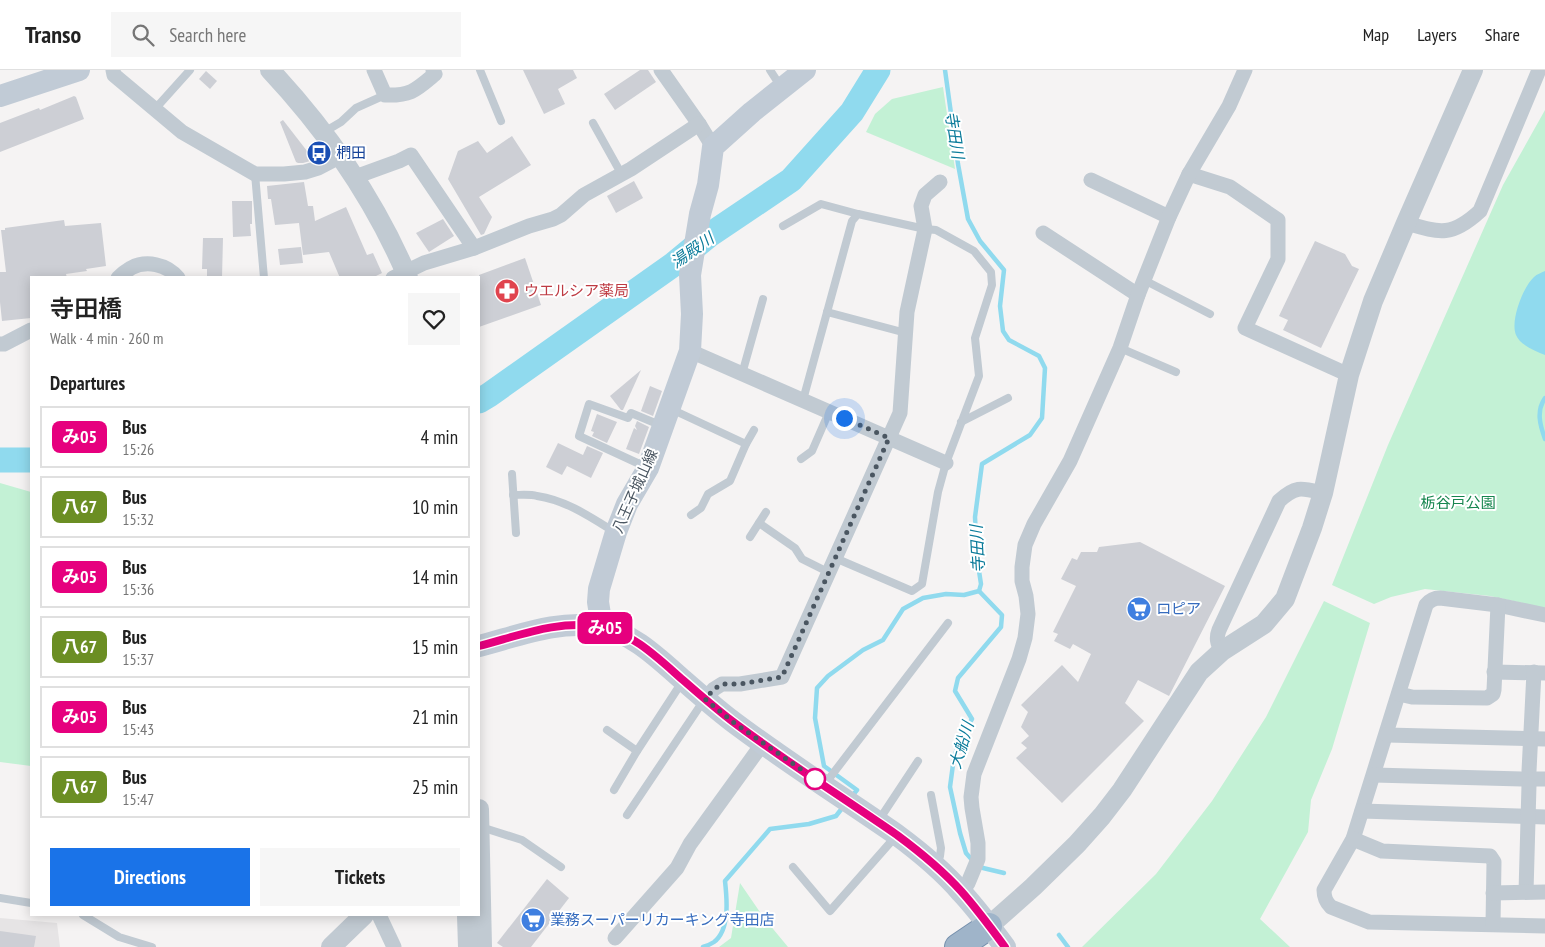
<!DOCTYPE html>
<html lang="en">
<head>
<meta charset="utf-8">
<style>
  :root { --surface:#fff; --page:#f6f6f6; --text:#222; --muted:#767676; --line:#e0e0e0; --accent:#1a73e8 }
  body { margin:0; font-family:"PT Sans Narrow","Noto Sans JP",sans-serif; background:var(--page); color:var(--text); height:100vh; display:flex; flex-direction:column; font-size:19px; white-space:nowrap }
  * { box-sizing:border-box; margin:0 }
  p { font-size:16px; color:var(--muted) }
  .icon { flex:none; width:28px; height:28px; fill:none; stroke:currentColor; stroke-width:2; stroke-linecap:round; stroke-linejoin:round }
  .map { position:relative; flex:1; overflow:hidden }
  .details { position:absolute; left:30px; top:206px; width:450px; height:640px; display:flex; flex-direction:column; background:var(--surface); border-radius:0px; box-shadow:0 2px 12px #0003 }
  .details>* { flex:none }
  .badge { padding:0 10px; border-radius:8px; font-size:18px; line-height:32px }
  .you { position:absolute; width:25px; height:25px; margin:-12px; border:4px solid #fff; border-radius:50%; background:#1a73e8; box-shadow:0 0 0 8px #1a73e833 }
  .map>.badge { position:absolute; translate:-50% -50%; box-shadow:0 0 0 2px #fff }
  h2 { padding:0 20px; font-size:19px; line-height:45px }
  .round { display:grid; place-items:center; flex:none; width:52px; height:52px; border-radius:0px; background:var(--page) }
  .head { display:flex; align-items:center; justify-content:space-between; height:85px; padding:0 20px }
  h1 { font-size:24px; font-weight:600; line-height:38px }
  .primary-button { display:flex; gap:10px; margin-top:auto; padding:10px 20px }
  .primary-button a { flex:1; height:58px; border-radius:0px; background:var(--accent); color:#fff; font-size:20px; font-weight:600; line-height:58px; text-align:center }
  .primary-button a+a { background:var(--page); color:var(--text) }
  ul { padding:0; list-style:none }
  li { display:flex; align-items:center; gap:15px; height:62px; margin:0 10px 8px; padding:0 10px; border:2px solid var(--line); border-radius:0px }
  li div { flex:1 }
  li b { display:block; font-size:19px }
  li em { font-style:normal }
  li .badge { min-width:55px; font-weight:700; text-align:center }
  header { display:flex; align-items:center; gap:30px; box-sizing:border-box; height:70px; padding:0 25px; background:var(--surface); border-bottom:1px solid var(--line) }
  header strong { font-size:24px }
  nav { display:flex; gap:28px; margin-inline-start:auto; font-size:18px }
  .search { width:350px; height:45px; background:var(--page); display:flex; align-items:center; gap:12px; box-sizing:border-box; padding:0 18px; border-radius:0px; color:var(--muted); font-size:19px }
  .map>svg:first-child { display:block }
</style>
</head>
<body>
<header>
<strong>Transo</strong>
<div class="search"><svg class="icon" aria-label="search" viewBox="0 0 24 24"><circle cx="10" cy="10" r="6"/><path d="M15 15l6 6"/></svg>Search here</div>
<nav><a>Map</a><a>Layers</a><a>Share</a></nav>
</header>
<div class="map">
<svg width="1545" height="877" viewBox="0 0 1545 877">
  <rect width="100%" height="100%" fill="#f5f3f3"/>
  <polygon fill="#e6e4e5" points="0,848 57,853 60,877 0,877"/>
  <g fill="#c3f1d5">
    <polygon points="943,17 955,99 866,62 875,44 892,29"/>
    <polygon points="1545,40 1545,538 1490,526 1425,519 1391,527 1374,534 1332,515 1388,375 1503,115"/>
    <polygon points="0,413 31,422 31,696 0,692"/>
    <polygon points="1324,531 1370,553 1332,679 1311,730 1308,762 1260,849 1290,877 1082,877 1156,804 1212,731 1266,647"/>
    <polygon points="740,813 764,848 788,877 719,877 731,868"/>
  </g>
  <path fill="#90daee" d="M 1545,201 L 1545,285 C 1535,281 1520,275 1516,265 C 1510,251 1523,217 1534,207 C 1537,204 1541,203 1545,201 Z"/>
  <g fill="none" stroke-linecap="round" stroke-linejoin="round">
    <g stroke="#90daee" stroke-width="4.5">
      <path d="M 1545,328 C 1536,341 1540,355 1545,369"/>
      <polyline points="852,726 857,720 824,696 815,648 817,618 828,606 863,580 883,570 903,539 923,528 946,524 964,525 979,521 981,514 977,488 975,447 982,394 1030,365 1042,348 1045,298 1039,286 1009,270 1003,261 1000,236 1004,200 980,171 968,149 958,94 945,0"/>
      <polyline points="973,791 966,783 960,763 950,717 954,687 962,665 972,649 955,621 958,608 1001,557 1002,545 979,521"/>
      <polyline points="979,796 983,798 1004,803"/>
      <polyline points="1059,865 1068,877"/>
      <path d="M 703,877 C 706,876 711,874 714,872 C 730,860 727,829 725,811 L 770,759 L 809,754 L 836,746 L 843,737"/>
    </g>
    <g stroke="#90daee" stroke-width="25">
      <polyline points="479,331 489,325 674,194 708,166 791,110 852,42 878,0"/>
      <polyline points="0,390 31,390"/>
    </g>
  </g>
  <g fill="#cdcfd5">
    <polygon points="523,0 573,0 577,8 558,19 565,34 544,44"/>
    <polygon points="640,0 648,0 656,12 615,40 604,24"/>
    <polygon points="206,1 217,11 210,19 199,9"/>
    <polygon points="74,26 76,27 84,49 0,82 0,53 39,38 40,40"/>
    <polygon points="283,50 314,90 303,93 298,93 296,92 280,52"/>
    <polygon points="512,66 531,95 479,127 492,147 484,164 481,165 448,109 458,81 478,71 487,83"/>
    <polygon points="634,111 643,128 616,143 607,126"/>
    <polygon points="304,112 308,136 313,136 315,151 346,137 367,185 373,183 382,203 372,208 340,208 329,182 303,185 299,153 275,155 271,129 268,129 267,116"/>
    <polygon points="232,131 252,131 252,154 250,154 251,166 233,167"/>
    <polygon points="443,149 454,166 429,182 416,163"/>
    <polygon points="64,150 65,156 101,153 106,196 86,199 87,201 66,204 67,208 31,208 31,248 2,251 0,232 0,202 6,202 1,160 5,160 5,158"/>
    <polygon points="203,168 223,168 222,208 207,208 207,199 202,199"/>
    <polygon points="1315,171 1345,184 1352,196 1359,199 1321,278 1283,260 1288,250 1279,246"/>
    <polygon points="301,177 303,193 280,195 278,179"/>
    <polygon points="525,188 541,235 479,257 479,205"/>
    <polygon points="641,300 623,340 621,340 610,326"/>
    <polygon points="650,316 662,321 653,346 641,341"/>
    <polygon points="597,344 617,352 607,373 592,366 594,362 591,361"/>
    <polygon points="637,351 649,357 639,384 626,379 634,358 637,360 635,356"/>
    <polygon points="558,373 583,385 587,376 603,383 591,408 567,396 562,405 546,397"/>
    <polygon points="1140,472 1225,516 1169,626 1138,610 1125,633 1144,651 1062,733 1016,688 1027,678 1021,673 1029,666 1021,657 1028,642 1021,635 1062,595 1078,612 1091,584 1073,574 1070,579 1054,571 1058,564 1053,562 1076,516 1061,509 1072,488 1077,490 1081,482 1097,482 1099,477"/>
    <polygon points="547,809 569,828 531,877 503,877 497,873"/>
    <polygon points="0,861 36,866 34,877 0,877"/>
  </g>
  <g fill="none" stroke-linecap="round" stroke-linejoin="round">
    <defs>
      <polyline id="trunk" points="958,877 989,856"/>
    </defs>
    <use href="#trunk" stroke="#7690ad" stroke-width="28"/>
    <g stroke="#c1cad2" stroke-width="8">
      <polyline points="480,0 501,51"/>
      <polyline points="770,0 781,17"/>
      <polyline points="155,39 190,0"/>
      <polyline points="593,53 622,105"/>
      <polyline points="324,62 341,52 356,38 385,25"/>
      <polyline points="255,104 264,208"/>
      <polyline points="783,156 821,134 858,144"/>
      <polyline points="1144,210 1210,244"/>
      <polyline points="827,242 906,263"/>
      <polyline points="1120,278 1176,302"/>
      <polyline points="742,304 763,229"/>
      <polyline points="803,330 852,151 858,144 925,159 936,160 974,181 991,202 992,215 975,268 979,306 946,393 938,422 922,514 912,521 835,488"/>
      <polyline points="671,339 746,374"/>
      <polyline points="961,352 1008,328"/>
      <polyline points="801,389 812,381 829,342"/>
      <polyline points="646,397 579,366 589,334 628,348 631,343 660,355"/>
      <polyline points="512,404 516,463"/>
      <path d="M 513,425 C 521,425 530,424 537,426 C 565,430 589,446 613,461"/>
      <polyline points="691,445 701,438 708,424 730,411 746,374 754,360"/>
      <polyline points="759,453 795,478 802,489 828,502"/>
      <polyline points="750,467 766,442"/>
      <polyline points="607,660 637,681"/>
      <polyline points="825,714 948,553"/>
      <polyline points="614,720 637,681 682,612"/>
      <polyline points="931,725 941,778 940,786 937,794"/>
      <polyline points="627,745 704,630"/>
      <polyline points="879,750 918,691"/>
      <polyline points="481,757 522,770 561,797"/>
      <polyline points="793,797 830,841 896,766"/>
      <polyline points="0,828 31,833"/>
      <polyline points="83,845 119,867 152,877"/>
    </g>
    <g stroke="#c1cad2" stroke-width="15">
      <polyline points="113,0 114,5 182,62 255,104 284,104 305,102 318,98 341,86"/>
      <path d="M 374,0 L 385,25 C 411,26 416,20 435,4 L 433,0"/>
      <polyline points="661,0 699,54 713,77"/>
      <polyline points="1189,104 1230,117 1278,150 1278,189 1245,258 1349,305"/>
      <polyline points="355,107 399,91 411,85 474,178"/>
      <polyline points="1091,110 1169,147"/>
      <path d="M 1406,153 C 1440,163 1452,167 1480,141 L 1539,0"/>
      <polyline points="1043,163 1138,225"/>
      <path d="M 118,208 C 122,204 126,201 131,198 C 146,190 167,194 178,208"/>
      <polyline points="393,208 424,193 474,178 529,156 553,149 561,145 584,125 631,99 699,54"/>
      <polyline points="0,274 4,274 31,260"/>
      <polyline points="690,281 946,393"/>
      <path d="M 1545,545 L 1498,535 L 1440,528 C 1434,528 1430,530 1426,535 L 1353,769 L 1324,820 C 1324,828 1326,832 1331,837 L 1369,852 L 1545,856"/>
      <path d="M 1222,581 C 1217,573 1216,568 1219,560 L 1279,431 C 1296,415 1302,418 1323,423"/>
      <polyline points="1494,602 1545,603"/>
      <polyline points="1399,624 1412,627 1487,628 1493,624 1494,620 1498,535"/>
      <polyline points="705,629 714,619 722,614 740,614 782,607 900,343 907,242 925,159 921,136 925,125 940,112"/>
      <polyline points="1387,665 1545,669"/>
      <polyline points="1529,701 1534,602"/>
      <polyline points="1374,705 1522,709"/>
      <polyline points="1536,709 1545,709"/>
      <polyline points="1362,741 1545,747"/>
      <polyline points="1353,769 1382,781 1490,786 1494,792 1493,854"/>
      <polyline points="962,822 968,813 978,789 978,773 972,738 971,727 974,704 1019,589 1025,568 1028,544 1026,526 1022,511 1022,497 1025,475 1034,454 1070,391 1120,278 1138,225 1169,147 1189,104 1229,36 1245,0"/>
      <polyline points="1526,822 1529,715"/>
      <polyline points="1493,823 1545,822"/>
      <polyline points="379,845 394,877"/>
      <polyline points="615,868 677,798 690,774 763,673"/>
    </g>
    <g stroke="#c1cad2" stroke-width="20">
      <path d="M 270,0 C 328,62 375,130 408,208"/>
      <polyline points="479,739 482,877"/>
      <polyline points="467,845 468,877"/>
      <polyline points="989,856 1033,817 1077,774 1102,746 1122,720 1199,602 1222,581 1264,554 1285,529 1312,458 1323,423 1349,305 1373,231 1406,153 1473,0"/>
      <polyline points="331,877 364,845"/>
    </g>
    <g stroke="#c1cbd6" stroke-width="22">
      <polyline points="0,26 79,0"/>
      <polyline points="602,557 598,532 599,519 616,462 627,434 648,398 690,281 692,244 690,205 700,144 708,115 713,77 752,42 805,0"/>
      <path d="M 479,576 C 518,566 559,549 601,557 C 632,562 660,590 683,610 C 699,624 715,638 732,651 C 785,691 842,727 897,765 C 920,782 942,800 961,822 C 977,839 991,858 1005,877"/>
    </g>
    <use href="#trunk" stroke="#9fb4c9" stroke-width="26"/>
  </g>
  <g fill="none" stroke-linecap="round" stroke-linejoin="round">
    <defs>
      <path id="line" d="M 479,576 C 518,566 559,549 601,557 C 632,562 660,590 683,610 C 699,624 715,638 732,651 C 785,691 842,727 897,765 C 920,782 942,800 961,821 C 977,839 991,858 1005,877"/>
    </defs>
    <use href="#line" stroke="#fff" stroke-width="11"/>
    <use href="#line" stroke="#e6007e" stroke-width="8"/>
    <polyline stroke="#4a5661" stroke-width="5" stroke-dasharray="0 9" points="815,709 733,652 705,629 714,619 722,614 740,614 782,607 889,368 844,348"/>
  </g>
  <defs>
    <symbol id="bus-disc" viewBox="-11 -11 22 22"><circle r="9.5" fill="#1a4fb4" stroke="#fff"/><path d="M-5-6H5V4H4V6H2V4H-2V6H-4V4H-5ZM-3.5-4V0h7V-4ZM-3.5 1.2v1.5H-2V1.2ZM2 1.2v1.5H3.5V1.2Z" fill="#fff"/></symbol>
    <symbol id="pharmacy-disc" viewBox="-11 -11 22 22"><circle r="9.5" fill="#e0444e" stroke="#fff"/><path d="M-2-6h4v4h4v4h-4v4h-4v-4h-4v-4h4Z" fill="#fff"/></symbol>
    <symbol id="supermarket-disc" viewBox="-11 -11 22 22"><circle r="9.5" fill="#3f7fe0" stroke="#fff"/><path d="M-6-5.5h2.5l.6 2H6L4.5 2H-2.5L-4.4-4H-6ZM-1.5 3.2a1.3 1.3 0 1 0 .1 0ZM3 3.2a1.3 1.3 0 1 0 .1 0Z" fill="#fff"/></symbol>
  </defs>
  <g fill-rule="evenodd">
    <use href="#bus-disc" x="305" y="69" width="28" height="28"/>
    <use href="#pharmacy-disc" x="493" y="207" width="28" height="28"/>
    <use href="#supermarket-disc" x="1125" y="525" width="28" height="28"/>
    <use href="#supermarket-disc" x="519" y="836" width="28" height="28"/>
  </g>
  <circle fill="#fff" stroke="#e6007e" stroke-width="2.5" cx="815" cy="709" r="10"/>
  <g text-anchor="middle" stroke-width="4" stroke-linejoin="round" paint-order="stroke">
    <g font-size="15" fill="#164399" stroke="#fff" text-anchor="start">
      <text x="336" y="88">椚田</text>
    </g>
    <g font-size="15" fill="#be3a42" stroke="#fff" text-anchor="start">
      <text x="524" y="226">ウエルシア薬局</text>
    </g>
    <g font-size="15" fill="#4a5661" stroke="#fff">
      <text transform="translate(635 421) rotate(-66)" y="5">八王子城山線</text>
    </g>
    <g font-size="15" fill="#17864f" stroke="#fff">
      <text x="1458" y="438">栃谷戸公園</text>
    </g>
    <g font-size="15" fill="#366cbe" stroke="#fff" text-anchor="start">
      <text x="1156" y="544">ロピア</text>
      <text x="550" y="855">業務スーパーリカーキング寺田店</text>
    </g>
    <g font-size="16" font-style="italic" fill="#0c7c9b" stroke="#fff">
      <text transform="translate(955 65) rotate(81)" y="6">寺田川</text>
      <text transform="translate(692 180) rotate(-35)" y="6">湯殿川</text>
      <text transform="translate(977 479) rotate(-93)" y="6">寺田川</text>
      <text transform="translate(961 675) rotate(-73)" y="6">大船川</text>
    </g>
  </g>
</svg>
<div class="you" style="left:844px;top:348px"></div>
<b class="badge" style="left:605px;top:558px;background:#e6007e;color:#fff">み05</b>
<section class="details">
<div class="head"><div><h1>寺田橋</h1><p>Walk · 4 min · 260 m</p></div><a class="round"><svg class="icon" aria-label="heart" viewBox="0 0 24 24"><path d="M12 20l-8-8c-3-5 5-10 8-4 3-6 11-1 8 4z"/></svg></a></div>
<h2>Departures</h2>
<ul>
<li><span class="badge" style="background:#e6007e;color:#fff">み05</span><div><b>Bus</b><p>15:26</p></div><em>4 min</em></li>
<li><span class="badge" style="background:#6b8e23;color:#fff">八67</span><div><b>Bus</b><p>15:32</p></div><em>10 min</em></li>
<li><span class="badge" style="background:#e6007e;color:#fff">み05</span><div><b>Bus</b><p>15:36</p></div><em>14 min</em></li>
<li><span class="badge" style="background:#6b8e23;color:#fff">八67</span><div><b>Bus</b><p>15:37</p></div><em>15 min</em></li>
<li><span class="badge" style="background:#e6007e;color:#fff">み05</span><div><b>Bus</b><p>15:43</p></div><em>21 min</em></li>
<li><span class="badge" style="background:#6b8e23;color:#fff">八67</span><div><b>Bus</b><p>15:47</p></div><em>25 min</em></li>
</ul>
<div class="primary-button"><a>Directions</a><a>Tickets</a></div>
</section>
</div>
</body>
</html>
